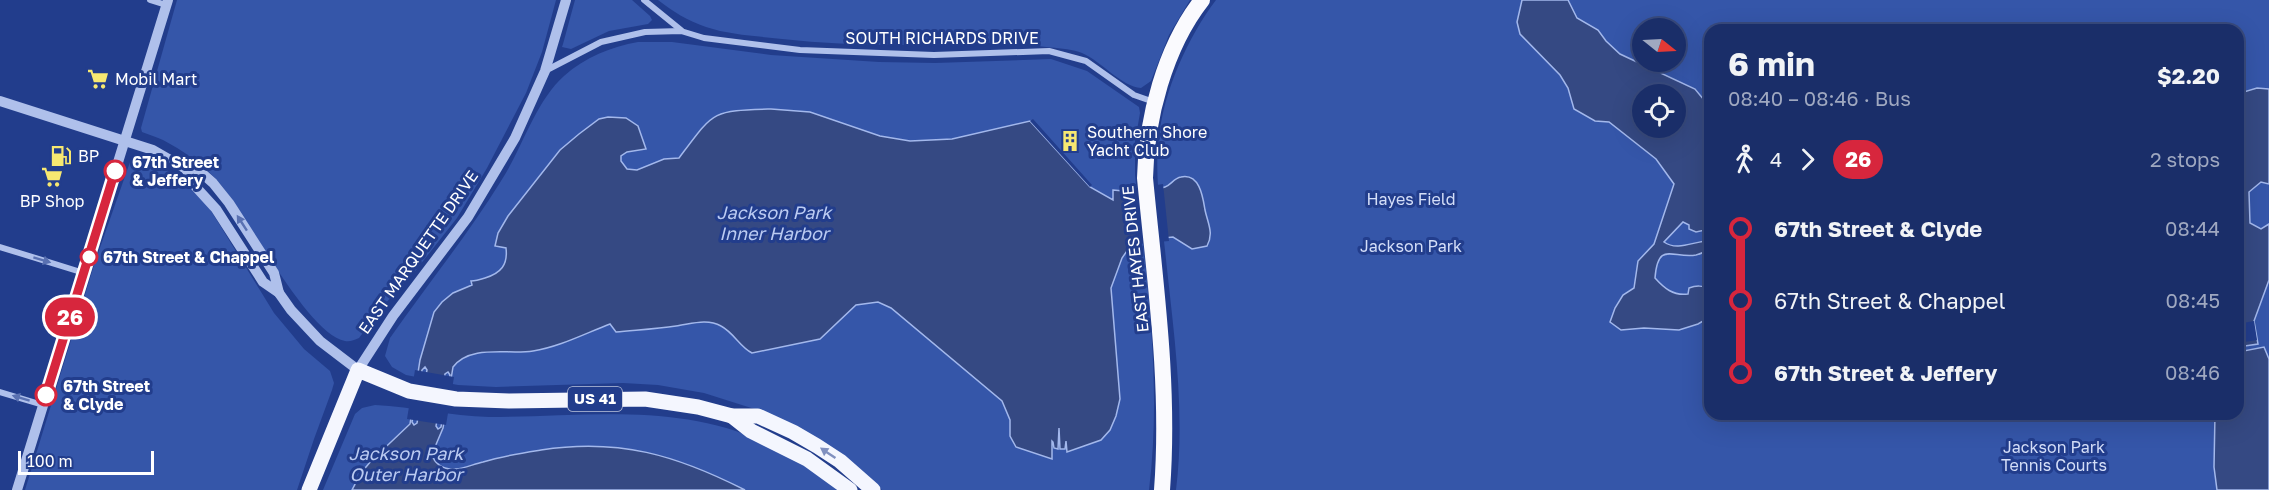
<!DOCTYPE html>
<html lang="en">
<head>
<meta charset="utf-8">
<style>
  :root { --surface:#1a2e69; --page:#23366f; --text:#f1f3f6; --muted:#9fa8c0; --line:#384a7d }
  body { margin:0; font-family:"Golos Text",sans-serif; background:var(--page); color:var(--text); height:100vh; display:flex; flex-direction:column; font-size:22px; white-space:nowrap }
  * { box-sizing:border-box; margin:0 }
  p { font-size:20px; color:var(--muted) }
  .icon { flex:none; width:33px; height:33px; fill:none; stroke:currentColor; stroke-width:2; stroke-linecap:round; stroke-linejoin:round }
  .map { position:relative; flex:1; overflow:hidden }
  .panel { position:absolute; left:1704px; top:24px; width:540px; height:396px; display:flex; flex-direction:column; background:var(--surface); border-radius:18px; box-shadow:0 6px 24px #0002,0 0 0 2px var(--line) }
  .panel>* { flex:none }
  .badge { padding:0 12px; border-radius:20px; font-size:21px; line-height:39px }
  .needle { width:39px; rotate:108deg }
  .tools { position:absolute; left:1632px; top:18px; display:grid; gap:12px }
  .tools a { display:grid; place-items:center; width:54px; height:54px; border-radius:50%; background:var(--surface); box-shadow:0 6px 24px #0002,0 0 0 2px var(--line); font-size:30px }
  .scale { position:absolute; left:18px; bottom:15px; width:136px; box-sizing:border-box; padding-left:6px; border:3px solid #fff; border-top:0; font-size:16px; line-height:21px; white-space:nowrap; color:#fff; -webkit-text-stroke:4px #223d8c; paint-order:stroke }
  .map>.badge { position:absolute; translate:-50% -50%; box-shadow:0 0 0 3px #fff }
  .legs { display:flex; align-items:center; gap:9px; height:66px; padding:0 24px; font-size:20px }
  .legs p { margin-inline-start:auto }
  .overview { display:flex; align-items:center; justify-content:space-between; height:102px; padding:0 24px }
  h1 { font-size:33px; font-weight:700; line-height:45px }
  ul { padding:0 24px; list-style:none }
  li { display:flex; align-items:center; gap:21px; height:72px; font-size:22px }
  li i { display:grid; place-items:center; width:9px; height:100%; margin:0 8px; background:currentColor }
  li i::after { content:''; width:15px; height:15px; margin:-8px; border:4px solid; border-radius:50%; background:var(--surface) }
  li p { margin-inline-start:auto }
  li:first-child i { background:linear-gradient(#0000 50%,currentColor 0) }
  li:last-child i { background:linear-gradient(currentColor 50%,#0000 0) }
  .map>svg:first-child { display:block }
</style>
</head>
<body>
<div class="map">
<svg width="2269" height="490" viewBox="0 0 2269 490">
  <rect width="100%" height="100%" fill="#223d8c"/>
  <g fill="#3556a9" fill-rule="evenodd">
    <path d="M 177,0 L 556,0 L 542,52 L 526,93 L 487,168 L 457,218 L 416,270 L 383,306 L 359,338 C 354,340 350,342 345,341 C 306,334 246,211 215,178 C 201,163 182,150 163,140 C 157,137 149,135 142,132 L 141,128 Z"/>
    <polygon points="575,0 632,0 650,16 652,20 648,24 609,31 571,49 562,47 563,44"/>
    <path d="M 658,0 L 1190,0 L 1169,35 L 1151,81 L 1141,88 C 1122,87 1101,61 1082,53 C 1065,46 1034,49 1023,41 C 942,45 862,48 782,39 C 757,36 730,35 706,27 C 688,21 672,11 658,0 Z"/>
    <path d="M 1216,0 L 2269,0 L 2269,490 L 1176,490 C 1186,411 1173,328 1165,250 C 1161,212 1154,175 1159,137 C 1164,90 1188,37 1216,0 ZM 1642,28 L 1676,28 L 1676,62 L 1642,62 ZM 1710,30 L 2238,30 L 2238,414 L 1710,414 ZM 1642,94 L 1676,94 L 1676,128 L 1642,128 Z"/>
    <path d="M 638,42 L 672,42 L 771,55 L 879,62 L 935,63 L 1051,59 L 1087,71 L 1139,107 L 1140,113 L 1135,142 L 1135,175 C 1147,280 1162,384 1149,490 L 882,490 L 870,479 L 764,412 L 704,393 L 658,385 L 623,383 L 496,387 L 458,385 L 406,375 L 392,367 L 385,356 L 390,338 C 427,285 467,236 501,181 C 522,149 535,102 564,76 C 585,57 611,47 638,42 Z"/>
    <polygon points="135,157 148,160 167,170 205,201 274,313 304,349 330,371 334,383 332,390 314,439 297,490 25,490 95,262 130,162"/>
    <path d="M 375,405 C 413,407 451,416 489,417 C 588,417 689,400 780,450 C 802,461 821,477 841,490 L 323,490 L 355,414 L 362,408 Z"/>
  </g>
  <g fill="#354983" stroke="#a3b8ec" stroke-width="1.5" fill-rule="evenodd">
    <path d="M 1522,0 L 1568,0 L 1577,18 L 1598,30 L 1606,41 L 1620,54 L 1695,89 L 1704,100 L 1710,100 L 1710,229 L 1696,232 L 1689,229 L 1689,225 L 1683,222 L 1664,242 C 1678,252 1696,240 1710,241 L 1710,249 C 1706,251 1701,254 1696,255 C 1673,259 1658,240 1655,278 C 1664,288 1673,296 1688,294 L 1689,288 C 1697,285 1702,286 1710,288 L 1710,317 L 1698,324 L 1679,330 L 1644,328 L 1621,330 L 1610,322 L 1615,308 L 1623,295 L 1634,288 L 1638,261 L 1654,244 L 1674,184 L 1656,159 L 1609,122 L 1595,121 L 1574,109 L 1568,88 L 1560,75 L 1520,34 L 1517,22 ZM 1642,94 L 1676,94 L 1676,128 L 1642,128 Z"/>
    <polygon points="2238,86 2244,92 2257,88 2269,89 2269,184 2261,182 2249,192 2250,223 2261,229 2269,224 2269,280 2254,321 2258,344 2238,347 2238,103 2243,99 2238,93"/>
    <path d="M 771,109 L 810,112 L 880,136 L 910,141 L 952,139 L 1030,121 L 1090,187 L 1113,200 L 1113,190 C 1130,192 1149,192 1165,187 C 1171,185 1174,178 1181,177 C 1200,173 1203,198 1205,210 C 1208,224 1214,233 1207,246 L 1192,249 L 1173,237 L 1134,241 L 1122,258 L 1111,288 L 1120,399 L 1116,416 L 1110,430 L 1101,440 L 1067,452 L 1066,441 L 1065,449 L 1060,449 L 1059,428 L 1058,449 L 1054,448 L 1053,442 L 1052,441 L 1052,459 L 1016,447 L 1010,436 L 1010,420 L 1002,401 L 891,308 L 878,302 L 856,305 L 820,339 L 752,353 C 740,347 734,333 721,326 C 707,318 691,324 676,326 C 656,329 636,330 616,332 L 610,324 C 584,334 559,347 533,351 C 508,355 471,344 453,367 L 443,428 L 432,454 C 434,463 442,469 452,469 C 462,470 473,464 483,462 C 502,456 522,453 541,450 C 619,438 676,455 745,490 L 352,490 L 361,473 L 371,461 L 410,424 L 420,360 L 434,312 L 442,302 L 453,293 L 472,285 L 471,281 C 475,281 479,280 485,278 C 501,273 508,265 506,248 L 495,246 L 498,233 L 508,216 L 560,150 L 579,134 L 599,119 L 608,117 L 626,118 L 638,126 L 646,149 L 627,152 L 621,156 L 621,161 L 627,169 L 637,170 L 664,159 L 679,158 C 715,110 711,111 771,109 ZM 425,367 L 427,370 L 417,423 L 414,425 L 412,422 L 422,370 ZM 448,372 L 450,375 L 441,427 L 438,429 L 436,426 L 445,374 Z"/>
    <polygon points="2264,347 2269,359 2269,490 2217,490 2214,467 2215,414 2238,414 2238,352"/>
  </g>
  <g fill="#223d8c">
    <polygon points="1033,119 1092,185 1090,187 1030,121"/>
    <polygon points="1163,184 1169,241 1137,244 1131,189"/>
    <polygon points="2254,321 2257,340 2238,343 2238,324"/>
    <polygon points="415,370 454,377 446,425 407,419"/>
  </g>
  <g fill="none" stroke-linecap="round" stroke-linejoin="round">
    <g stroke="#afc0eb" stroke-width="6">
      <polyline points="150,0 166,5"/>
      <polyline points="644,0 681,30"/>
      <polyline points="545,71 601,42 645,32 681,31 704,38 800,50 934,55 1049,51 1086,61 1134,95 1154,102"/>
      <polyline points="0,247 84,273"/>
      <polyline points="0,392 43,405"/>
    </g>
    <g stroke="#afc0eb" stroke-width="10">
      <polyline points="0,101 153,150 186,169 204,175 213,183 229,203 274,273 279,293"/>
      <polyline points="186,169 195,186 216,209 263,282 279,293 291,310 320,341 358,370 393,316 468,217 515,138 545,71 566,0"/>
      <polyline points="17,490 168,0"/>
    </g>
    <g stroke="#f4f6fe" stroke-width="15">
      <polyline points="732,416 751,431 807,459 850,490"/>
      <polyline points="309,490 358,370 409,391 456,399 509,401 645,399 698,407 732,416 758,416 793,432 817,446 840,461 873,490"/>
    </g>
    <path stroke="#fafafe" stroke-width="16" d="M 1162,490 C 1170,385 1155,282 1145,178 C 1146,119 1165,47 1202,0"/>
  </g>
  <defs><path id="oneway-solid" d="M-6-.8H1V-3.2L6.5 0L1 3.2V.8H-6Z" transform="scale(1.5)"/></defs>
  <g fill="#5a71b2">
    <use href="#oneway-solid" transform="translate(242 223) rotate(-123)"/>
    <use href="#oneway-solid" transform="translate(42 260) rotate(17)"/>
    <use href="#oneway-solid" transform="translate(21 398) rotate(-163)"/>
  </g>
  <use fill="#8090bf" href="#oneway-solid" transform="translate(828 453) rotate(-146)"/>
  <g fill="none" stroke-linecap="round" stroke-linejoin="round">
    <defs>
      <polyline id="line-1" points="46,395 115,171"/>
    </defs>
    <use href="#line-1" stroke="#fff" stroke-width="14"/>
    <use href="#line-1" stroke="#d7263d" stroke-width="9"/>
  </g>
  <defs>
    <symbol id="supermarket-bare" viewBox="-9 -9 18 18"><path d="M-6-5.5h2.5l.6 2H6L4.5 2H-2.5L-4.4-4H-6ZM-1.5 3.2a1.3 1.3 0 1 0 .1 0ZM3 3.2a1.3 1.3 0 1 0 .1 0Z" fill="#f7e871" stroke="#223d8c" stroke-width="2.5" paint-order="stroke"/></symbol>
    <symbol id="building-bare" viewBox="-9 -9 18 18"><path d="M-4-6H4V6H1V3H-1V6H-4ZM-2.5-4.3h1.7v1.8h-1.7ZM.8-4.3h1.7v1.8H.8ZM-2.5-1h1.7V.8h-1.7ZM.8-1h1.7V.8H.8Z" fill="#f7e871" stroke="#223d8c" stroke-width="2.5" paint-order="stroke"/></symbol>
    <symbol id="fuel-bare" viewBox="-9 -9 18 18"><path d="M-5.5-6h7V0h2V4h1.3V-2.5L3-4.5l.8-.8L6-3V5H2.5V1h-1V6h-7ZM-4.2-4.7v3.2H.2V-4.7Z" fill="#f7e871" stroke="#223d8c" stroke-width="2.5" paint-order="stroke"/></symbol>
  </defs>
  <g fill-rule="evenodd">
    <use href="#supermarket-bare" x="83" y="64" width="30" height="30"/>
    <use href="#building-bare" x="1055" y="126" width="30" height="30"/>
    <use href="#fuel-bare" x="46" y="141" width="30" height="30"/>
    <use href="#supermarket-bare" x="37" y="162" width="30" height="30"/>
  </g>
  <g fill="#fff" stroke="#d7263d" stroke-width="3">
    <circle cx="115" cy="171" r="10"/>
    <circle cx="89" cy="257" r="8"/>
    <circle cx="46" cy="395" r="10"/>
  </g>
  <g text-anchor="middle" stroke-width="6" stroke-linejoin="round" paint-order="stroke">
    <rect fill="#223d8c" stroke="#bdc5dc" stroke-width="1.5" x="568" y="387" width="54" height="24" rx="4.5"/>
    <g font-size="15" font-weight="bold" fill="#fff">
      <text x="595" y="404">US 41</text>
    </g>
    <g font-size="16" fill="#fff" stroke="#223d8c">
      <text x="942" y="44">SOUTH RICHARDS DRIVE</text>
      <text transform="translate(418 252) rotate(-55)" y="6">EAST MARQUETTE DRIVE</text>
      <text transform="translate(1135 259) rotate(-96)" y="6">EAST HAYES DRIVE</text>
    </g>
    <g font-size="16" fill="#fff" stroke="#223d8c" text-anchor="start">
      <text x="115" y="85">Mobil Mart</text>
      <text x="1087" y="138">Southern Shore<tspan x="1087" dy="18">Yacht Club</tspan></text>
      <text x="78" y="162">BP</text>
      <text x="52" y="207" text-anchor="middle">BP Shop</text>
    </g>
    <g font-size="16" font-weight="bold" fill="#fff" stroke="#223d8c" text-anchor="start">
      <text x="132" y="168">67th Street<tspan x="132" dy="18">&amp; Jeffery</tspan></text>
      <text x="103" y="263">67th Street &amp; Chappel</text>
      <text x="63" y="392">67th Street<tspan x="63" dy="18">&amp; Clyde</tspan></text>
    </g>
    <g font-size="16" fill="#d4def8" stroke="#223d8c">
      <text x="1411" y="205">Hayes Field</text>
      <text x="1411" y="252">Jackson Park</text>
      <text x="2054" y="453">Jackson Park<tspan x="2054" dy="18">Tennis Courts</tspan></text>
    </g>
    <g font-size="18" font-style="italic" fill="#bbcbf2" stroke="#223d8c">
      <text x="774" y="219">Jackson Park<tspan x="774" dy="21">Inner Harbor</tspan></text>
      <text x="406" y="460">Jackson Park<tspan x="406" dy="21">Outer Harbor</tspan></text>
    </g>
  </g>
</svg>
<div class="tools">
<a><svg class="needle" viewBox="-14 -14 28 28"><path d="M0-13l5 13h-10z" fill="#e53935"/><path d="M0 13l5-13h-10z" fill="#9fa8c0"/></svg></a>
<a><svg class="icon" aria-label="locate" viewBox="0 0 24 24"><circle cx="12" cy="12" r="6"/><path d="M12 2v4M12 18v4M2 12h4M18 12h4"/></svg></a>
</div>
<div class="scale">100 m</div>
<b class="badge" style="left:70px;top:317px;background:#d7263d;color:#fff">26</b>
<section class="panel">
<div class="overview"><div><h1>6 min</h1><p>08:40 – 08:46 · Bus</p></div><b>$2.20</b></div>
<div class="legs"><svg class="icon" aria-label="walk" viewBox="0 0 24 24"><circle cx="13" cy="4" r="2"/><path d="M13 8l-2 6 4 7M11 14l-3 7M7 12l3-4h3l4 4"/></svg>4<svg class="icon" aria-label="forward" viewBox="0 0 24 24"><path d="M9 5l7 7-7 7"/></svg><b class="badge" style="background:#d7263d;color:#fff">26</b><p>2 stops</p></div>
<ul>
<li><i style="color:#d7263d"></i><b>67th Street &amp; Clyde</b><p>08:44</p></li>
<li><i style="color:#d7263d"></i><span>67th Street &amp; Chappel</span><p>08:45</p></li>
<li><i style="color:#d7263d"></i><b>67th Street &amp; Jeffery</b><p>08:46</p></li>
</ul>
</section>
</div>
</body>
</html>
